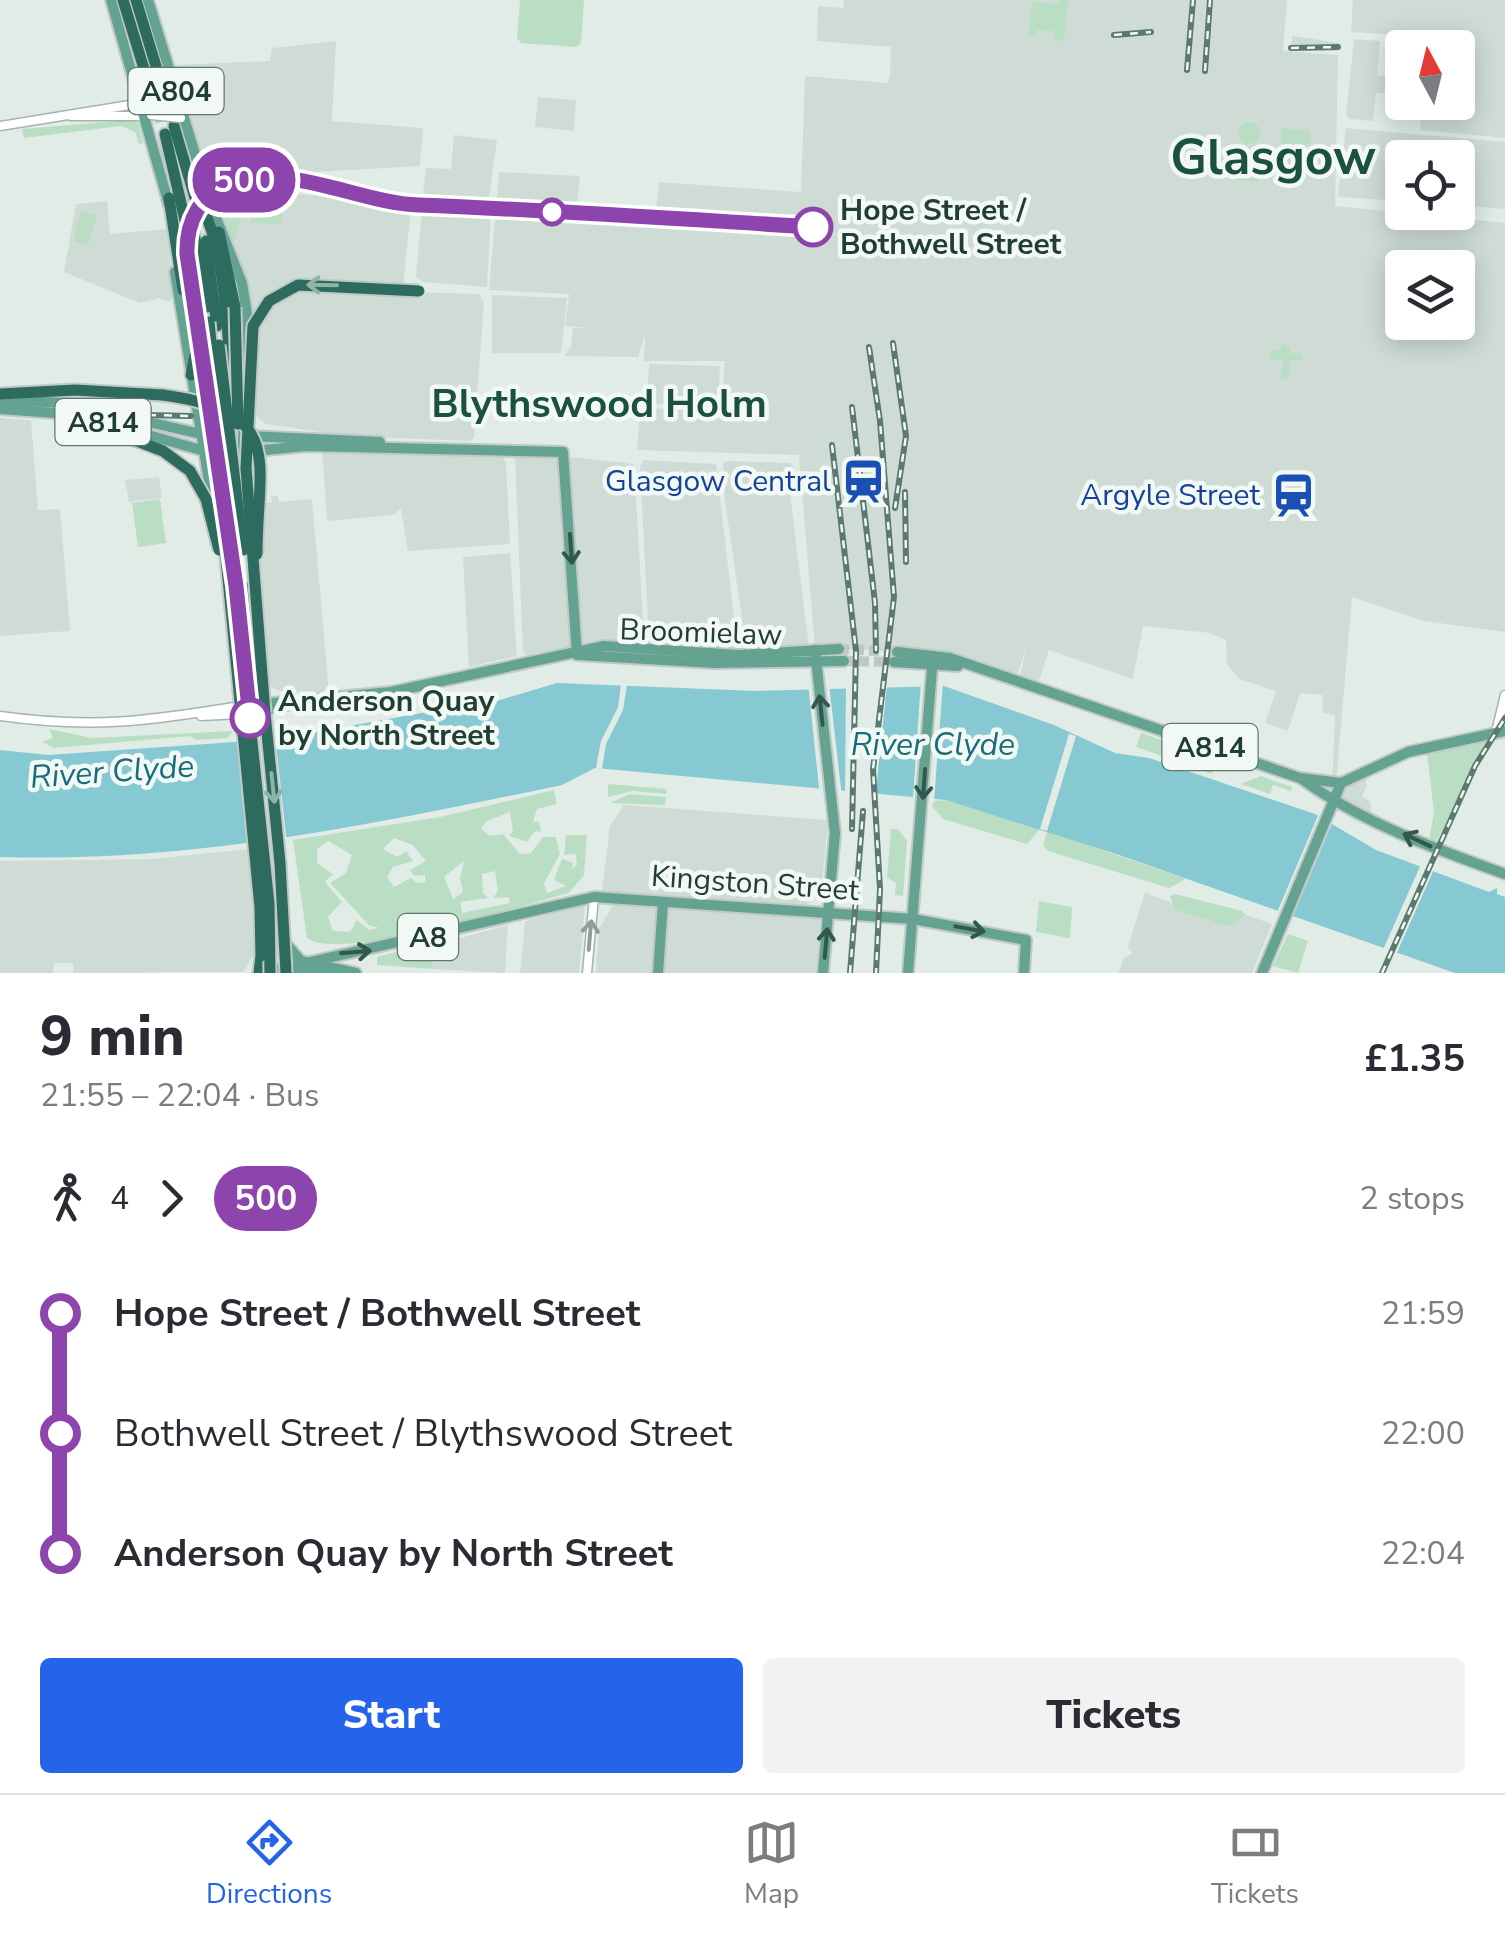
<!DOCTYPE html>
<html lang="en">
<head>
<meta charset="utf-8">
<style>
  :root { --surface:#fff; --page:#f2f2f3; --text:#2b2b33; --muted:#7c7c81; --line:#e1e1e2; --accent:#2563eb }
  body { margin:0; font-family:"Nunito Sans",sans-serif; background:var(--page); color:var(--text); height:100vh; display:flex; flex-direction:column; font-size:38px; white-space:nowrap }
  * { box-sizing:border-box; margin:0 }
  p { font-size:32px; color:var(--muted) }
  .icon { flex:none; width:55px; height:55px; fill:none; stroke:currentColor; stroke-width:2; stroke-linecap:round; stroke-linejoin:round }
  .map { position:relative; height:973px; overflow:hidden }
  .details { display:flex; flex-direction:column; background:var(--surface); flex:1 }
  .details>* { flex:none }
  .badge { padding:0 20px; border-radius:32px; font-size:35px; line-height:65px }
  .needle { width:65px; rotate:353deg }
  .controls { position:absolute; left:1385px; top:30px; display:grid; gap:20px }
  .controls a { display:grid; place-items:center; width:90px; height:90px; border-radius:10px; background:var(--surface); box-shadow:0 5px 25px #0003; font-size:50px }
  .map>.badge { position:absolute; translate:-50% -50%; box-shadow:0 0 0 5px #fff }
  .legs { display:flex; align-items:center; gap:15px; height:110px; padding:0 40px; font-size:32px }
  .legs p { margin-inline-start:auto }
  .headline { display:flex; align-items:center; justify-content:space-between; height:170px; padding:0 40px }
  h1 { font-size:55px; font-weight:800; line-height:75px }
  .button { display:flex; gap:20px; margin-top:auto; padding:20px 40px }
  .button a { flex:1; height:115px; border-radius:10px; background:var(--accent); color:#fff; font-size:40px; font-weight:800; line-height:115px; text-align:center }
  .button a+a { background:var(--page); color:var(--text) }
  ul { padding:0 40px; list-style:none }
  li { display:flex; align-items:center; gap:35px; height:120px; font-size:38px }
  li i { display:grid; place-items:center; width:15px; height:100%; margin:0 12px; background:currentColor }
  li i::after { content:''; width:25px; height:25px; margin:-12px; border:8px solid; border-radius:50%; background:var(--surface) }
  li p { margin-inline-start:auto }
  li:first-child i { background:linear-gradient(#0000 50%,currentColor 0) }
  li:last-child i { background:linear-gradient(currentColor 50%,#0000 0) }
  .menu { display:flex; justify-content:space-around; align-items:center; height:140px; border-top:2px solid var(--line); background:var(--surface); font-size:28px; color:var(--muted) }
  .menu a { display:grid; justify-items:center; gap:5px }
  .menu .on { color:var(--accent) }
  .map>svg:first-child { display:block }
</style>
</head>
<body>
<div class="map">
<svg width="1505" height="973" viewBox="0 0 1505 973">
  <rect width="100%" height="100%" fill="#e1ece7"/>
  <g fill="#cfdcd6" fill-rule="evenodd">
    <path d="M 844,0 L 1287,0 L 1283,51 L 1338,55 L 1335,206 L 1505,223 L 1505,632 L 1424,621 L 1352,597 L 1336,783 L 1365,776 L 1367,786 L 1362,796 L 1370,801 L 1372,815 L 1347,803 L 1332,787 L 1335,715 L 1323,713 L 1322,695 L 1300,693 L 1288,731 L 1265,723 L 1276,691 L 1239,679 L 1227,664 L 1226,640 L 1210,633 L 1143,626 L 1133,679 L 1049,650 L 1036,690 L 1018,684 L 1028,641 L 1016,680 L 943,657 L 859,649 L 815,650 L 799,455 L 637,450 L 640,408 L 721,410 L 725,361 L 644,361 L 645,335 L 638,357 L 564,356 L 571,346 L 573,328 L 590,328 L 565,326 L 569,294 L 489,290 L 499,172 L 580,176 L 576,213 L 655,218 L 659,182 L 801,192 L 805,76 L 888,83 L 890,74 L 891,47 L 817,41 L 818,6 L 843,8 ZM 1402,268 L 1458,268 L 1458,322 L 1402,322 Z"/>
    <polygon points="1353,0 1505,0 1505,138 1420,130 1423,103 1458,102 1458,48 1429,47 1430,37 1351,32"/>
    <polygon points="1292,36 1339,43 1338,51 1291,50"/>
    <polygon points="1354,39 1380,41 1377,76 1402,75 1396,94 1376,93 1373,121 1349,119 1346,114"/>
    <polygon points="336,41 332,121 423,128 420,166 210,178 174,65 270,61 272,48"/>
    <polygon points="538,97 576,100 574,131 535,127"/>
    <polygon points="1346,128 1505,142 1505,209 1458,205 1458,158 1402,158 1402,201 1338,197"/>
    <polygon points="454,135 497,140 488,204 423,193 426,168 451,169"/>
    <polygon points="253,191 372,199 411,207 403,287 284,287 250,331 218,210 224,196"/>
    <polygon points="107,201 110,234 167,229 173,292 170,302 159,298 140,303 64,272 76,204"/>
    <polygon points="422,209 491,212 487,287 423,282 416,277"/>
    <polygon points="307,289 479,294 484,303 474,437 470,441 346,436 266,424 257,417 250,407 255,329 269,305"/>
    <polygon points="492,295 567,298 561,353 492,353"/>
    <polygon points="649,364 720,366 718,405 647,404"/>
    <polygon points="0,418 31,420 38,510 60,509 70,631 0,636"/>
    <polygon points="322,450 502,456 506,463 510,544 408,551 401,509 393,515 327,521"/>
    <polygon points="515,455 559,457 572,646 527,655 523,652"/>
    <polygon points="573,457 634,464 644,638 640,644 580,644 568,461"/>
    <polygon points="644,460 716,464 738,652 649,643 640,466"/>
    <polygon points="727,461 790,463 795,468 790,493 809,647 746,648 725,500 723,464"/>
    <polygon points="159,477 162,498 129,502 125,480"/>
    <polygon points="271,496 278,496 279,502 312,499 329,693 291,695 268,686 253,528 264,527 263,516 267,515 266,503 272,503"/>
    <polygon points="510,553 517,656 469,667 463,557"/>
    <polygon points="624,805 828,820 821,895 804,906 602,891 610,826"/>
    <polygon points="249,849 256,950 243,972 73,973 73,963 54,963 53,973 0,973 0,861 152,859"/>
    <polygon points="1145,892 1173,904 1176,910 1229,927 1246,915 1272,924 1252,973 1118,973 1124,958 1132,953 1128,947"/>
    <polygon points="614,903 820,919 816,973 596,973 599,929"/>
    <polygon points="585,905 579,973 520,973 525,921"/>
    <polygon points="508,925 505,973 433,969 435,945"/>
  </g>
  <g fill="#b9dec3" fill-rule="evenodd">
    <polygon points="520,0 584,0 581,43 576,47 521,43 517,38"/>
    <polygon points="1060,0 1068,0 1064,41 1054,40 1054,31 1036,30 1035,38 1028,37 1032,2 1059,4"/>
    <polygon points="131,120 138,123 143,143 139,144 135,132 121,126 24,138 22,129"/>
    <circle cx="1249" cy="133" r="11"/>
    <polygon points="1282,128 1310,131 1310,145 1281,144"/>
    <polygon points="1235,165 1259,166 1258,182 1234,180"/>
    <polygon points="237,194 244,199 243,210 231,202 230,222 242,214 233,244 220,206"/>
    <polygon points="252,203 253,212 267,209 278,213 283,208 281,224 251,223"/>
    <polygon points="81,211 97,216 88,246 73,241"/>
    <polygon points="1282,344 1290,347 1290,353 1302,353 1302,360 1290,360 1288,380 1281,379 1283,360 1270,359 1271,351 1281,349"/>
    <polygon points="160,499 166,543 138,547 132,503"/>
    <polygon points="49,729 92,738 233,731 228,738 196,740 190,736 54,748 42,742 53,738"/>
    <polygon points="1141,733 1170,743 1166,757 1136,747"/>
    <polygon points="1486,741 1436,843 1429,840 1434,812 1427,753"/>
    <polygon points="1189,750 1217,759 1212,774 1184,765"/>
    <polygon points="1261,776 1292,787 1291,791 1273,785 1270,794 1241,784"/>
    <polygon points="608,784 667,789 666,794 632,791 608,797"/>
    <path d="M 554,790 L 557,804 L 537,809 L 533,822 L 539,822 L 541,832 L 535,831 L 527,842 L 509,836 L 513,831 L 510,812 L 487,821 L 481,829 L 490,836 L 503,834 L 520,854 L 531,853 L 543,837 L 556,837 L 560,854 L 544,883 L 547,893 L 566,886 L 554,880 L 562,859 L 573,863 L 572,869 L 577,865 L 576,854 L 564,855 L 566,835 L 587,835 L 584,875 L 569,893 C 521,905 342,963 307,938 L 293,840 L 440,817 ZM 394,838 L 413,845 L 426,861 L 410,870 L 415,876 L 425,875 L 425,882 L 417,883 L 411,878 L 394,887 L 387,877 L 393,867 L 413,861 L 406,851 L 397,857 L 383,849 ZM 328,841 L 352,855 L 346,873 L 330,883 L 369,925 L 379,928 L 369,930 L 357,920 L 350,932 L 333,931 L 328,917 L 342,902 L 325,882 L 333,874 L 317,863 L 317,849 ZM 464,861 L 460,878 L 463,892 L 453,899 L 444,877 ZM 495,871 L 498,891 L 493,898 L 509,897 L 510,903 L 462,913 L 460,902 L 488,898 L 483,893 L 482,874 Z"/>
    <polygon points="630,794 666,797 665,805 610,803"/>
    <polygon points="946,800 1040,829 1027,844 943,819 932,806 934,801"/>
    <polygon points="891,829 898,829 907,841 903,896 895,895 896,883 887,877"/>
    <polygon points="1047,831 1186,879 1169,888 1048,851 1043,846"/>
    <polygon points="1175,894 1242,911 1246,915 1230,927 1175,910 1170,896"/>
    <polygon points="1039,901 1072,907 1070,938 1036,932"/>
    <polygon points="1288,934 1308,941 1298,973 1273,966"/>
    <polygon points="432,943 433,969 377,965 377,957"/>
  </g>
  <path fill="#87c9d3" d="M 557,683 L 757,691 L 944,686 L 1054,725 L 1115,753 L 1149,758 L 1315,814 L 1376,850 L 1489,892 L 1497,888 L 1497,894 L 1505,897 L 1505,973 L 1455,973 L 1119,855 L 946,800 L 595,768 L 562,785 C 375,824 192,863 0,857 L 0,750 L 48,755 L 277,739 L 455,707 L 459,712 Z"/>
  <g fill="#e1ece7">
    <polygon points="921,681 943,683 934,801 913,798"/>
    <polygon points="808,683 829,684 842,797 820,797"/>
    <polygon points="846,684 887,685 875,800 845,797"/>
    <polygon points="621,685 627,685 623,710 606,744 602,769 596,768 601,741 618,707"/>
    <polygon points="275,734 287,845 251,850 239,737"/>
    <polygon points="1069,734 1076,736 1047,831 1040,829"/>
    <polygon points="1319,813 1334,819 1291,921 1276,915"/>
    <polygon points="1422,862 1435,867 1395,957 1382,952"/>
  </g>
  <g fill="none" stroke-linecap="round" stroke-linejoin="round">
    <g stroke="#bbc9c3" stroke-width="10" stroke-dasharray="10 5" stroke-linecap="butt">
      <polyline points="839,649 897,652"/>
      <polyline points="844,661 894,662"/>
    </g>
    <polyline stroke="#bbc9c3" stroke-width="11" stroke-dasharray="11 5.5" stroke-linecap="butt" points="152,96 162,125"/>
    <defs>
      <g id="minor">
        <polyline points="71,116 146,116"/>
        <polyline points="0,126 142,103"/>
        <path d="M 0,716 C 92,729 150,721 240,706"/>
        <polyline points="201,716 241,714"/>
        <polyline points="1496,732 1505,695"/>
        <polyline points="587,973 594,897"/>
      </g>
      <g id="major">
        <polyline points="111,0 169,205"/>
        <polyline points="148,0 209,200 242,283 247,314 245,388"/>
        <polyline points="175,272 213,506"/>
        <polyline points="0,400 66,403 205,435"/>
        <polyline points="0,409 69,414"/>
        <polyline points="95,420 208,452"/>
        <polyline points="247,436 380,442"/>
        <polyline points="225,454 306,446 563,452 577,655"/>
        <polyline points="242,462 244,420"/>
        <polyline points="815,650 835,833 823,973"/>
        <polyline points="897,652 950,658 1300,778 1341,783 1408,752 1505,731"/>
        <polyline points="578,655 714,663 844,661"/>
        <polyline points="894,662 958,666"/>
        <polyline points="242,706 391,692 604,646 738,655 839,649"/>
        <polyline points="243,714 311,700"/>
        <path d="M 1303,780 C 1363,823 1436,849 1505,874"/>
        <polyline points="288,946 301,961 356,973"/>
        <polyline points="262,973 594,897 913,919 1026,940 1024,973"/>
        <polyline points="285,973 329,973"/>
        <polyline points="658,973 663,902"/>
        <polyline points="908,973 933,656"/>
        <polyline points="1262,973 1341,783"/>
      </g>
      <g id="highway">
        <polyline points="123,0 152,95"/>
        <polyline points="136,0 165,96"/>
        <polyline points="174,126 195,198"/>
        <polyline points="165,134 189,238"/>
        <path d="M 194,194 C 229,242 225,338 234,397"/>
        <polyline points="169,198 183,290"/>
        <polyline points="193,227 207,307"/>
        <polyline points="219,232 235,307"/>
        <polyline points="206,241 217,326"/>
        <polyline points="191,375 199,335"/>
        <polyline points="0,394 75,390 163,395"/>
        <polyline points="65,413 163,451 190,471"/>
        <polyline points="249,588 253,618"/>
        <polyline points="265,713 280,863"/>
        <polyline points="259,973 261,956"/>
      </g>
    </defs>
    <use href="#minor" stroke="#a4b4ae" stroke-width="11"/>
    <use href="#major" stroke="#c1c9c6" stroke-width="14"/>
    <use href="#highway" stroke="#c1c9c6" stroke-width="15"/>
    <use href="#minor" stroke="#fff" stroke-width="8"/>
    <use href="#major" stroke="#64a392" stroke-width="10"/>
    <use href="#highway" stroke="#2c6b5d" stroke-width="11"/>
    <defs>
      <g id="rail">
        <polyline points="1114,35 1151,32"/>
        <polyline points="1291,48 1338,47"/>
        <polyline points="1187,70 1193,0"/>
        <polyline points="1205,71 1210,0"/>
        <polyline points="893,343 906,436 895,508"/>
        <polyline points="869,347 880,421 894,597 873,769 880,889 876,973"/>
        <polyline points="852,407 875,603 876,651"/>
        <polyline points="148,415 191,416"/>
        <polyline points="832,445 856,651 852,829"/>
        <polyline points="905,492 906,562"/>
        <polyline points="850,973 863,811"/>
        <polyline points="1382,973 1475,766 1505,718"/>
      </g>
    </defs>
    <use href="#rail" stroke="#5b7971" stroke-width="6"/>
    <use href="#rail" stroke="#f2f9f5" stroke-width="2.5" stroke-dasharray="8" stroke-linecap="butt"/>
    <defs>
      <g id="minor-bridge">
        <polyline points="147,103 177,105"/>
        <polyline points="151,115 181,118"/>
      </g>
      <g id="highway-bridge">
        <polyline points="235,307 238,424"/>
        <polyline points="209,322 229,521"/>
        <polyline points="219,345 243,550"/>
        <path d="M 163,395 C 287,412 257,461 257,554"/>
        <polyline points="190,471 206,499 219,550"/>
        <polyline points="237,599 269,904 270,973"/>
        <polyline points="265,713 246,468 253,326 269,301 298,285 419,291"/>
        <polyline points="280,863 286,973"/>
        <path d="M 261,956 L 260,907 L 223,527 L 188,236 C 202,160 291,179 346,190"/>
      </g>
    </defs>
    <use href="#minor-bridge" stroke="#a4b4ae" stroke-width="11" stroke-linecap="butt"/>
    <use href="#highway-bridge" stroke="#c1c9c6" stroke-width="15" stroke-linecap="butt"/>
    <use href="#minor-bridge" stroke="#fff" stroke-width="8"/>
    <use href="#highway-bridge" stroke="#2c6b5d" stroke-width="11"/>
  </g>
  <defs><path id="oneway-shaft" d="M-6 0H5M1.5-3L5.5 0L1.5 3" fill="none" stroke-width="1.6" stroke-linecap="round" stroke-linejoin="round" transform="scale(2.5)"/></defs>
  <g stroke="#8fb2a9">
    <use href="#oneway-shaft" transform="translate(322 285) rotate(-179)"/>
    <use href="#oneway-shaft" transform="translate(273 788) rotate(84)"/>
  </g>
  <g stroke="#32574c">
    <use href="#oneway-shaft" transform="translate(571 549) rotate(86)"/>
    <use href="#oneway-shaft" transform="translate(821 710) rotate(-96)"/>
    <use href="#oneway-shaft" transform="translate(924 784) rotate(94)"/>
    <use href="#oneway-shaft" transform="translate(1417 840) rotate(-155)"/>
    <use href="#oneway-shaft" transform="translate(970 929) rotate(10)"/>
    <use href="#oneway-shaft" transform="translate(826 943) rotate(-85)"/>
    <use href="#oneway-shaft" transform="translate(356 952) rotate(-5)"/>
  </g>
  <use stroke="#909e9a" href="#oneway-shaft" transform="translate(590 935) rotate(-85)"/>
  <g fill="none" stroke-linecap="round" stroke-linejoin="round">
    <defs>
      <path id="line-1" d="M 250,718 L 236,586 L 187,254 C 186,222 200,193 232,183 C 292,163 359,203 419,205 C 550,210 681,219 813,227"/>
    </defs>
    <use href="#line-1" stroke="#fff" stroke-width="22"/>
    <use href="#line-1" stroke="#8e44ad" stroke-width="15"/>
  </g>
  <defs>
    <symbol id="station-bare" viewBox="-9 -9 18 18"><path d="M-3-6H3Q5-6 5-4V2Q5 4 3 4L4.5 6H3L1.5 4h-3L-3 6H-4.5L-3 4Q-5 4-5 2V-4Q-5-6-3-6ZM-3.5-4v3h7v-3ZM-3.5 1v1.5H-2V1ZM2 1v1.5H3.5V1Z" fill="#1a4fb4" stroke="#f2f9f5" stroke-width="2.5" paint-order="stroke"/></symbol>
  </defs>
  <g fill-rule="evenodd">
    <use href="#station-bare" x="832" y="450" width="63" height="63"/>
    <use href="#station-bare" x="1262" y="464" width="63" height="63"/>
  </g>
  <g fill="#fff" stroke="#8e44ad" stroke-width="5">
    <circle cx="552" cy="212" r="12"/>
    <circle cx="813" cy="227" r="18"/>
    <circle cx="250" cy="718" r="18"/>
  </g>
  <g text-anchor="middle" stroke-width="9" stroke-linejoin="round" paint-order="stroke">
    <g fill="#f2f9f5" stroke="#60766f" stroke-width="2.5">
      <rect x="128.5" y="68" width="95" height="46" rx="8"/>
      <rect x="55.5" y="399" width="95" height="46" rx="8"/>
      <rect x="1162.5" y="724" width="95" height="46" rx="8"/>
      <rect x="398" y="914" width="60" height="46" rx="8"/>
    </g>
    <g font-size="28" font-weight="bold" fill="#213e35">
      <text x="176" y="101">A804</text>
      <text x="103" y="432">A814</text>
      <text x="1210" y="757">A814</text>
      <text x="428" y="947">A8</text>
    </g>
    <g font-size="30" font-weight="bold" fill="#213e35" stroke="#f2f9f5" text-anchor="start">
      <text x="840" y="220">Hope Street /<tspan x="840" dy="34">Bothwell Street</tspan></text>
      <text x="278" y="711">Anderson Quay<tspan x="278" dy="34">by North Street</tspan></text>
    </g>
    <g font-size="30" fill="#164399" stroke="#f2f9f5" text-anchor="end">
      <text x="831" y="491">Glasgow Central</text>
      <text x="1260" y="505">Argyle Street</text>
    </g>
    <g font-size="30" fill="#213e35" stroke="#f2f9f5">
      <text transform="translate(701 632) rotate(2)" y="10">Broomielaw</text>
      <text transform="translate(755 883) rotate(4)" y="10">Kingston Street</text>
    </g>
    <g font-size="32" font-style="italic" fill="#196d7b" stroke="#f2f9f5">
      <text x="933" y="755">River Clyde</text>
      <text transform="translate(112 771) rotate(-4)" y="11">River Clyde</text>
    </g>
    <g font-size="40" font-weight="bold" fill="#1c5043" stroke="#f2f9f5">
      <text x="599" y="417">Blythswood Holm</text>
    </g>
    <g font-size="50" font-weight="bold" fill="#1c5043" stroke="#f2f9f5">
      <text x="1273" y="174">Glasgow</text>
    </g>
  </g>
</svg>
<div class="controls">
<a><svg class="needle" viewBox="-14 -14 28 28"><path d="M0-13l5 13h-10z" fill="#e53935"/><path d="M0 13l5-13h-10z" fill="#7c7c81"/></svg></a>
<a><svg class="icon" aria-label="locate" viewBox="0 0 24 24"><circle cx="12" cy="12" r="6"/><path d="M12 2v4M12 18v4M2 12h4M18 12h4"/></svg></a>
<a><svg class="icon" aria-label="layers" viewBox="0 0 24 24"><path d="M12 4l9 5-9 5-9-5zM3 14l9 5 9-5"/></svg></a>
</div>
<b class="badge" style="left:244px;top:180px;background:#8e44ad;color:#fff">500</b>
</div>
<section class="details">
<div class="headline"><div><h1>9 min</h1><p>21:55 – 22:04 · Bus</p></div><b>£1.35</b></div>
<div class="legs"><svg class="icon" aria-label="walk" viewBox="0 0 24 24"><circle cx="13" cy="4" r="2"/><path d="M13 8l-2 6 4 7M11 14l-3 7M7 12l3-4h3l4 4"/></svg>4<svg class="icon" aria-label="forward" viewBox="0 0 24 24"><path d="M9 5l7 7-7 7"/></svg><b class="badge" style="background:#8e44ad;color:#fff">500</b><p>2 stops</p></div>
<ul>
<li><i style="color:#8e44ad"></i><b>Hope Street / Bothwell Street</b><p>21:59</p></li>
<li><i style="color:#8e44ad"></i><span>Bothwell Street / Blythswood Street</span><p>22:00</p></li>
<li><i style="color:#8e44ad"></i><b>Anderson Quay by North Street</b><p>22:04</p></li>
</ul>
<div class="button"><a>Start</a><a>Tickets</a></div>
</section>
<nav class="menu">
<a class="on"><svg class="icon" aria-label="directions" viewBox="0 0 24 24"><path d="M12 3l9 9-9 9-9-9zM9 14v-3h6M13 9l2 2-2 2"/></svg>Directions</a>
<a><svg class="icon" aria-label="map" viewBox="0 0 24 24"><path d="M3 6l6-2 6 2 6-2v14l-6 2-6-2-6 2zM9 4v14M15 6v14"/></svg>Map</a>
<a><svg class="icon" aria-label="tickets" viewBox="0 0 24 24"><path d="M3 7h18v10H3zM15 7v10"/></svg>Tickets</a>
</nav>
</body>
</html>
